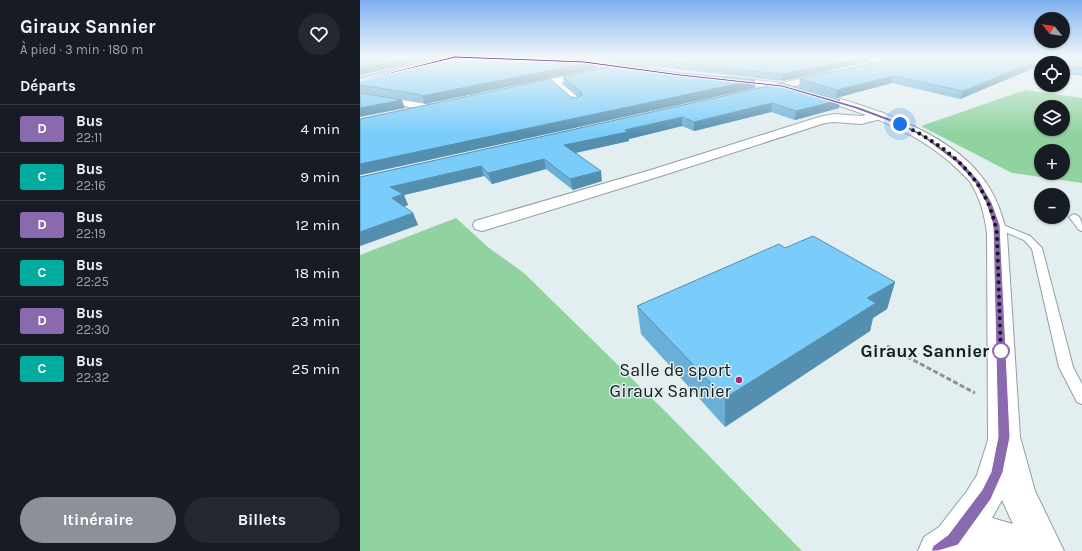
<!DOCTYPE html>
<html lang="fr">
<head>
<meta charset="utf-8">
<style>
  :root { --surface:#171b24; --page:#242831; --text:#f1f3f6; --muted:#9ea1a6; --line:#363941; --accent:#8c9099 }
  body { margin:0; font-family:Karla,sans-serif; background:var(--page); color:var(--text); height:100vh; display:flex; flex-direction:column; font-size:15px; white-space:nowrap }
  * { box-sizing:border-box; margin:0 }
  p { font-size:13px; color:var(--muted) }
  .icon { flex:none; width:22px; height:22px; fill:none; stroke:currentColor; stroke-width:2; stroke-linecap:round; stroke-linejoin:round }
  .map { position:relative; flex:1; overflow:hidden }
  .side { display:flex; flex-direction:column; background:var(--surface); width:360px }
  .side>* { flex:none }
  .badge { padding:0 8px; border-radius:3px; font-size:14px; line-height:26px }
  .needle { width:26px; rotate:300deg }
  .tools { position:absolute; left:674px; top:12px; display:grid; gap:8px }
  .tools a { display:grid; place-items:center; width:36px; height:36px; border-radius:50%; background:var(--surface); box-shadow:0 1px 3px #0004; font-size:20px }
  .you { position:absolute; width:20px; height:20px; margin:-10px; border:3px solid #fff; border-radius:50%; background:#1a73e8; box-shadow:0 0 0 6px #1a73e833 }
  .map>.badge { position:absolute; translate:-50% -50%; box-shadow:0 0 0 2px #fff }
  h2 { padding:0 20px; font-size:15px; line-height:36px }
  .round { display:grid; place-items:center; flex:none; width:42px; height:42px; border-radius:21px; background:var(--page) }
  .head { display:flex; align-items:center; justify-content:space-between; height:68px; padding:0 20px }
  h1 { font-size:19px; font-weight:700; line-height:30px }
  .primary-button { display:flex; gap:8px; margin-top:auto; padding:8px 20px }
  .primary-button a { flex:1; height:46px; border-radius:24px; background:var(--accent); color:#fff; font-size:16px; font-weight:700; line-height:46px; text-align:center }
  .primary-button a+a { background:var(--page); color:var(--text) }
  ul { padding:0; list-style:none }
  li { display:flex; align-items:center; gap:12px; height:48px; padding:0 20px; border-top:1px solid var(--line) }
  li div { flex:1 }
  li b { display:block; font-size:15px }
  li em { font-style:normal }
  li .badge { min-width:44px; font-weight:700; text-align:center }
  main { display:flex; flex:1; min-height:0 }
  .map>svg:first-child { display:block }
</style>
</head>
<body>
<main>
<section class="side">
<div class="head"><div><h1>Giraux Sannier</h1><p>À pied · 3 min · 180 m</p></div><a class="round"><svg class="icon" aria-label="heart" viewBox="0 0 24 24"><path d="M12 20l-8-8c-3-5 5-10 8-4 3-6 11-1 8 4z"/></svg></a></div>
<h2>Départs</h2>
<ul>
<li><span class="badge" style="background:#8a6aae;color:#fff">D</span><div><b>Bus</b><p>22:11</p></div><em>4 min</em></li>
<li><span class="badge" style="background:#00aba0;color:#fff">C</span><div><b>Bus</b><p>22:16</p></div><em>9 min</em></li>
<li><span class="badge" style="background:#8a6aae;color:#fff">D</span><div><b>Bus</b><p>22:19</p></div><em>12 min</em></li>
<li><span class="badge" style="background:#00aba0;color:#fff">C</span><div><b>Bus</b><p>22:25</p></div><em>18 min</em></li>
<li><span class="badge" style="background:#8a6aae;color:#fff">D</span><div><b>Bus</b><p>22:30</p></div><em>23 min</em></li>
<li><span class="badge" style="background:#00aba0;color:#fff">C</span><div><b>Bus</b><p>22:32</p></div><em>25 min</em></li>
</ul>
<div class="primary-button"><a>Itinéraire</a><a>Billets</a></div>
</section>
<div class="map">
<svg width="722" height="551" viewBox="0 0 722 551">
  <rect width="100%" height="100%" fill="#e3eef0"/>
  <g fill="#90d3a1" fill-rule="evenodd">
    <path d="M 665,90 L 722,98 L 722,183 L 652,173 L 561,126 ZM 681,107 L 703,107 L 703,129 L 681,129 ZM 681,151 L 703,151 L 703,173 L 681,173 Z"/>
    <polygon points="96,218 129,248 164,273 308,414 442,551 0,551 0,255"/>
  </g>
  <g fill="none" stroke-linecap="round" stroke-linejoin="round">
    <defs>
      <g id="service">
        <path d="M 714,214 C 722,216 722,224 722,231 L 719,230 L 709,217 Z"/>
        <polygon points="636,222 670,236 682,248 713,367 722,384 722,404 717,402 699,367 672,249 664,240 633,227 631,225 633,223"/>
      </g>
      <g id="minor">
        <polygon points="496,57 511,57 529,60 530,62 526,64 497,59"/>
        <polygon points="616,57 639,57 684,63 681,63 681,67 620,59"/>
        <polygon points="233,70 236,71 237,73 236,75 201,83 221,100 222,102 217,105 213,104 191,85 163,91 158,88 163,85"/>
        <polygon points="0,93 73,105 79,108 73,111 0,99"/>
        <polygon points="521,112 525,114 527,116 525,118 501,124 474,122 465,123 304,175 129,229 122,231 115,229 113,225 115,221 294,169 459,117 474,114 501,116"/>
      </g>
      <path id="tertiary" d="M 451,91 C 504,104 587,131 621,176 C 635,193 642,213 647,234 L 660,437 L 675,491 L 704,551 L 558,551 L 564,537 L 579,527 L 607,491 L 617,475 L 628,440 L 627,234 C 625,216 620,197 610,182 C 605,175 597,169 591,163 C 550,127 498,111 447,96 L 446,94 ZM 642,500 L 653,524 L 632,518 Z"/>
      <g id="secondary">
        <polygon points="0,58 80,58 84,60 80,62 0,62"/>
        <polygon points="205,58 285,67 289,70 285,73 208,62 205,62"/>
        <polygon points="469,72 472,73 474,75 472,77 422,89 365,83 360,80 365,77 422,83"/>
      </g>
    </defs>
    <use href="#service" stroke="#939e9f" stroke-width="2"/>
    <use href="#minor" stroke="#939e9f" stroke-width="2"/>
    <use href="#tertiary" stroke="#939e9f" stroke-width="2"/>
    <use href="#secondary" stroke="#939e9f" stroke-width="2"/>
    <polyline stroke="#8b9394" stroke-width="3" stroke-dasharray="5 2.5" stroke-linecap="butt" points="527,346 615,393"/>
    <use href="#service" fill="#fff" fill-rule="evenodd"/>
    <use href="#minor" fill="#fff" fill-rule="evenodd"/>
    <use href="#tertiary" fill="#fff" fill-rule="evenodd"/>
    <use href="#secondary" fill="#fff" fill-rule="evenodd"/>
  </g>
  <g fill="#69afd7">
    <polygon points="83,57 509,57 508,62 422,81 218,58 174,57 237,61 238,68 65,104 60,102 0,92 0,77"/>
    <polygon points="519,57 534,57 527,58"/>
    <polygon points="647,57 722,57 722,65 704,63 706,65 722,67 722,76 703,74 703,63 691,63 691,60 685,62"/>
    <polygon points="674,68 600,99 532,83 476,98 439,87 440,79"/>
    <polygon points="320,73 395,80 395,88 0,175 0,119 211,97 216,98 219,97 204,84 203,77"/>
    <polygon points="422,83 480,100 479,108 435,120 411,112 334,131 322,126 269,139 269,141 215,153 242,181 213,190 186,169 132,184 124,176 44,195 48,205 44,207 53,213 58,225 0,246 0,177"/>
    <polygon points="425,248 535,282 527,309 513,318 510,331 365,427 281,334 277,306"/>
  </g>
  <g fill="#558faf">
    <polygon points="51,57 81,57 0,75 0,68"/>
    <polygon points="507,57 509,57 508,62 422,81 422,74"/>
    <polygon points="687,57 692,57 691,60 685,62"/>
    <polygon points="237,61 238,68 65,104 62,96"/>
    <polygon points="676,61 674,68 600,99 603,91"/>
    <polygon points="533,76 532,83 476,98 477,90"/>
    <polygon points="395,80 395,88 0,175 0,164"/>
    <polygon points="42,100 45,108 0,117 0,108"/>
    <polygon points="480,100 479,108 435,120 436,111"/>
    <polygon points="412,103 411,112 334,131 334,122"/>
    <polygon points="322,117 322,126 269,139 269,141 206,155 204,145"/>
    <polygon points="184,159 186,169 132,184 128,173"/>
    <polygon points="121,166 124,176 44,195 48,205 37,209 32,198 30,187"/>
    <polygon points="241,171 242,181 213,190 210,179"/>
    <polygon points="53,213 58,225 0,246 0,232"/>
    <polygon points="535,282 527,309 513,318 510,331 365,427 365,398 507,298"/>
  </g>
  <g fill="#7accfa" stroke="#558faf">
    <polygon points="0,57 51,57 0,68"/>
    <polygon points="83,57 171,57 217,58 237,61 62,96 57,94 0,85 0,77"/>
    <polygon points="264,57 507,57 422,74"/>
    <polygon points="541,57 641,57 676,61 603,91 533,76 477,90 440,79"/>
    <polygon points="693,57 705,57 704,58 704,63 706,65 722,67 722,69 703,67 703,63 693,63"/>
    <polygon points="710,57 722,57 722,58"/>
    <polygon points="262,64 320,73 395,80 0,164 0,119 190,79 211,97 216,98 222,95 221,92 203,77"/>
    <polygon points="422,83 480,100 436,111 412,103 334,122 322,117 265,130 268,132 204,145 241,171 210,179 184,159 128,173 121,166 30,187 43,194 32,198 53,213 0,232 0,177"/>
    <polygon points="0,93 42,100 0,108"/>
    <polygon points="453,236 535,282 507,298 516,303 365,398 277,306 419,244 425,248"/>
  </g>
  <linearGradient id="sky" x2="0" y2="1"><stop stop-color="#7db0f0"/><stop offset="0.43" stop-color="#f2f7f8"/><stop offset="1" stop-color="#f2f7f8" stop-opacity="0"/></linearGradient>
  <rect width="722" height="134" fill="url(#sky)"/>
  <polygon fill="#8a6aae" stroke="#fff" points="95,56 224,61 320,74 422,85 499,107 542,123 564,135 601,161 620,182 632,203 640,225 650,437 643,472 631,499 598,545 578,551 571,551 573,546 588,535 622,490 631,472 638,437 633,225 626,203 615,183 597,163 561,136 539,125 496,109 422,87 320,76 224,63 95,58 0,81 0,80"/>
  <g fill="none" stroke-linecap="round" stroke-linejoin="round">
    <path stroke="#161a1a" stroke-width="4" stroke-dasharray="0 7.2" d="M 540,124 C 589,146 628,179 637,234 L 641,357 L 641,351"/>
  </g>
  <circle fill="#fff" stroke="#8a6aae" stroke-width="2" cx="641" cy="351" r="8"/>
  <circle fill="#a62b7e" stroke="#e3eef0" stroke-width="1.5" cx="379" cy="380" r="4"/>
  <g text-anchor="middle" stroke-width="3" stroke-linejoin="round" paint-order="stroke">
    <g font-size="18" font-weight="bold" fill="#161a1a" stroke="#e3eef0" text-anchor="end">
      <text x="629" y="357">Giraux Sannier</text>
    </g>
    <g font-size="18" fill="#161a1a" stroke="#e3eef0" text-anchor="end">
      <text x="371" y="376">Salle de sport<tspan x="371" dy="21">Giraux Sannier</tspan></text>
    </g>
  </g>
</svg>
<div class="tools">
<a><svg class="needle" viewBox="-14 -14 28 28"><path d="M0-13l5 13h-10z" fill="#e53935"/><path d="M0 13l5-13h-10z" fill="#9ea1a6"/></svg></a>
<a><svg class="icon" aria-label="locate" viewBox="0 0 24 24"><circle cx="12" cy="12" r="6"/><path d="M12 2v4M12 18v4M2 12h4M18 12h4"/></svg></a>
<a><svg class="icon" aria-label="layers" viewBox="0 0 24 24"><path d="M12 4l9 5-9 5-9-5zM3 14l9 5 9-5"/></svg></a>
<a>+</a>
<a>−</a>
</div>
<div class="you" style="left:540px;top:124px"></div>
</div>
</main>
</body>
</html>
